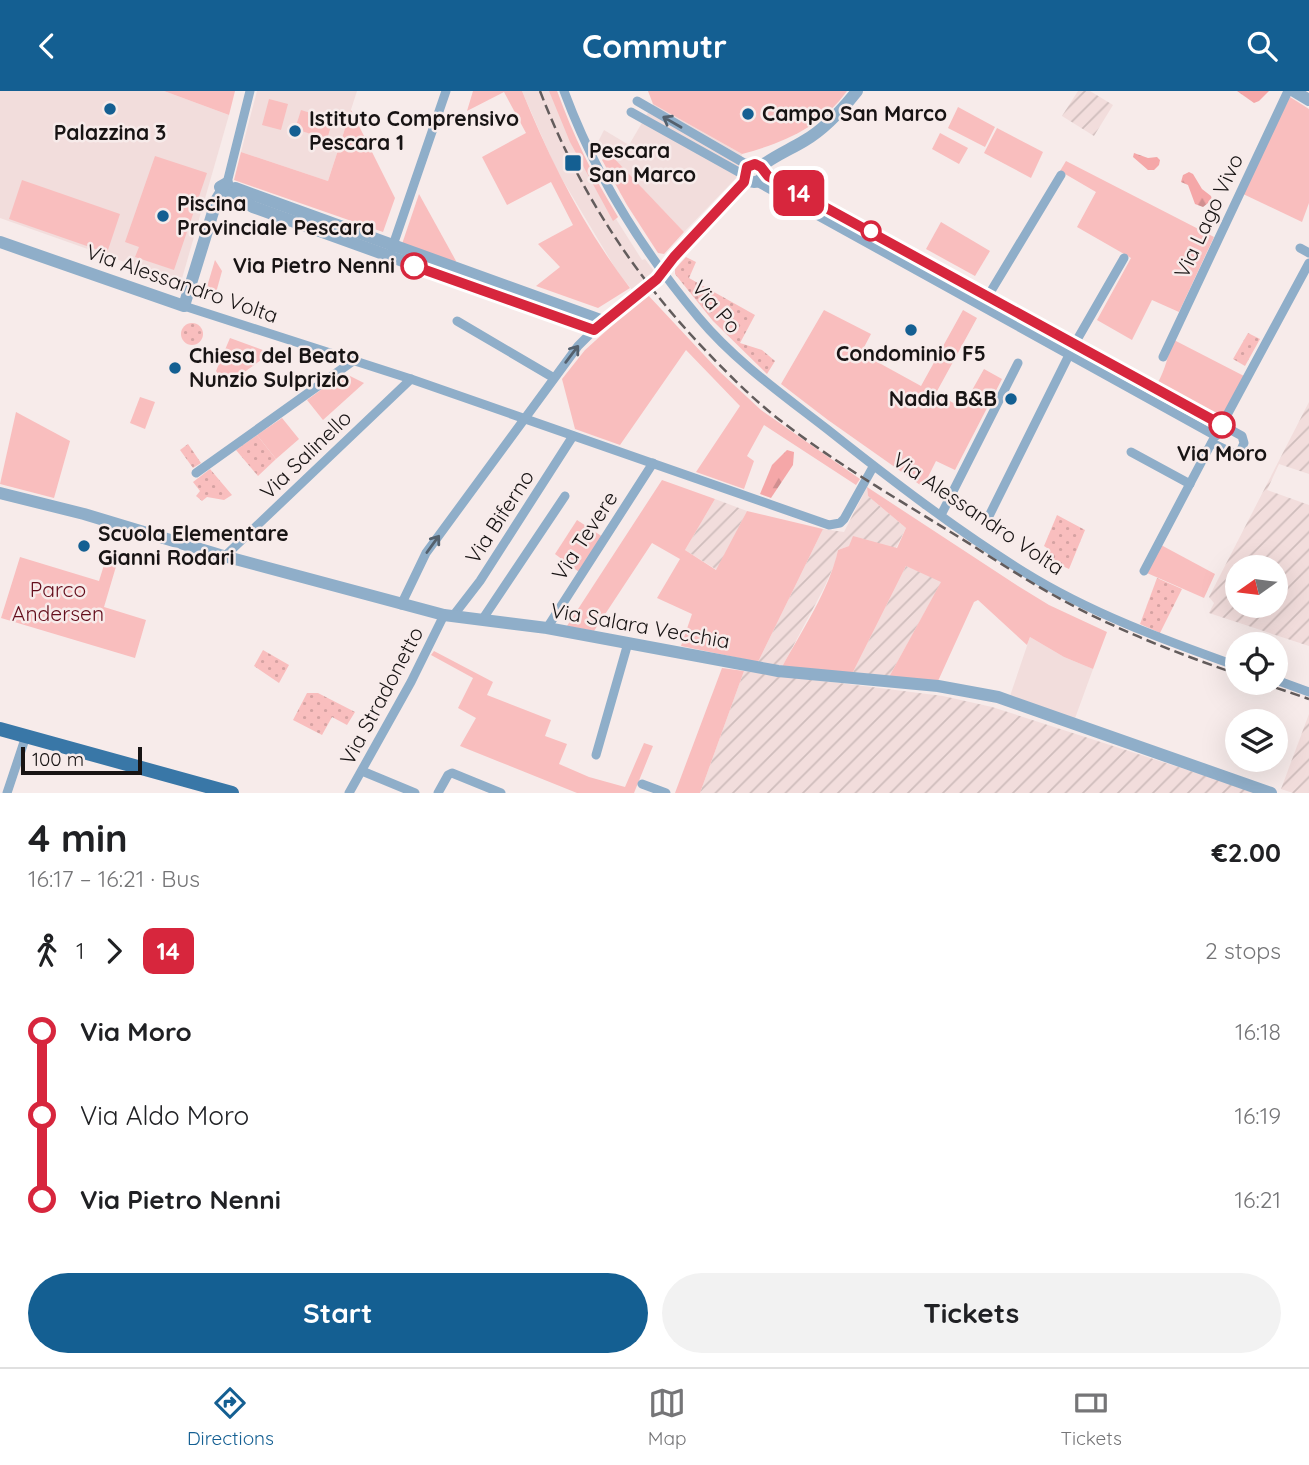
<!DOCTYPE html>
<html lang="en">
<head>
<meta charset="utf-8">
<style>
  :root { --surface:#fff; --page:#f2f2f2; --text:#202124; --muted:#757577; --line:#e0e0e0; --accent:#145f92 }
  body { margin:0; font-family:Quicksand,sans-serif; background:var(--page); color:var(--text); height:100vh; display:flex; flex-direction:column; font-size:26px; white-space:nowrap }
  * { box-sizing:border-box; margin:0 }
  p { font-size:23px; color:var(--muted) }
  .icon { flex:none; width:38px; height:38px; fill:none; stroke:currentColor; stroke-width:2; stroke-linecap:round; stroke-linejoin:round }
  .map { position:relative; height:702px; overflow:hidden }
  .panel { display:flex; flex-direction:column; background:var(--surface); flex:1 }
  .panel>* { flex:none }
  .badge { padding:0 14px; border-radius:10px; font-size:24px; line-height:46px }
  .needle { width:46px; rotate:256deg }
  .controls { position:absolute; left:1225px; top:464px; display:grid; gap:14px }
  .controls a { display:grid; place-items:center; width:63px; height:63px; border-radius:50%; background:var(--surface); box-shadow:0 7px 28px #0002; font-size:35px }
  .scale { position:absolute; left:21px; bottom:18px; width:121px; box-sizing:border-box; padding-left:7px; border:4px solid #181414; border-top:0; font-size:19px; line-height:24px; white-space:nowrap; color:#181414; -webkit-text-stroke:5px #f7ebea; paint-order:stroke }
  .map>.badge { position:absolute; translate:-50% -50%; box-shadow:0 0 0 4px #fff }
  .legs { display:flex; align-items:center; gap:10px; height:77px; padding:0 28px; font-size:23px }
  .legs p { margin-inline-start:auto }
  .overview { display:flex; align-items:center; justify-content:space-between; height:119px; padding:0 28px }
  h1 { font-size:38px; font-weight:700; line-height:52px }
  .button { display:flex; gap:14px; margin-top:auto; padding:14px 28px }
  .button a { flex:1; height:80px; border-radius:42px; background:var(--accent); color:#fff; font-size:28px; font-weight:700; line-height:80px; text-align:center }
  .button a+a { background:var(--page); color:var(--text) }
  ul { padding:0 28px; list-style:none }
  li { display:flex; align-items:center; gap:24px; height:84px; font-size:26px }
  li i { display:grid; place-items:center; width:10px; height:100%; margin:0 9px; background:currentColor }
  li i::after { content:''; width:18px; height:18px; margin:-9px; border:5px solid; border-radius:50%; background:var(--surface) }
  li p { margin-inline-start:auto }
  li:first-child i { background:linear-gradient(#0000 50%,currentColor 0) }
  li:last-child i { background:linear-gradient(currentColor 50%,#0000 0) }
  header { display:flex; justify-content:space-between; align-items:center; height:91px; padding:0 28px; background:var(--accent); color:#fff; font-size:32px; font-weight:700 }
  .tabs { display:flex; justify-content:space-around; align-items:center; height:98px; border-top:2px solid var(--line); background:var(--surface); font-size:19px; color:var(--muted) }
  .tabs a { display:grid; justify-items:center; gap:4px }
  .tabs .current { color:var(--accent) }
  .map>svg:first-child { display:block }
</style>
</head>
<body>
<header><svg class="icon" aria-label="back" viewBox="0 0 24 24"><path d="M15 5l-7 7 7 7"/></svg>Commutr<svg class="icon" aria-label="search" viewBox="0 0 24 24"><circle cx="10" cy="10" r="6"/><path d="M15 15l6 6"/></svg></header>
<div class="map">
<svg width="1309" height="702" viewBox="0 0 1309 702">
  <defs>
    <pattern id="industrial-furrows" width="10" height="10" patternUnits="userSpaceOnUse" patternTransform="scale(1.75)"><rect width="10" height="10" fill="#f2dddc"/><path d="M-1 1l2-2M0 10L10 0M9 11l2-2" fill="none" stroke="#cfbdbc"/></pattern>
    <pattern id="forest-firs" width="22" height="20" patternUnits="userSpaceOnUse" patternTransform="scale(1.75)"><rect width="22" height="20" fill="#f5a7a8"/><path d="M5 1l3.5 6h-7zM16 11l3.5 6h-7z" fill="#d18f90"/></pattern>
    <pattern id="garden-dots" width="8" height="8" patternUnits="userSpaceOnUse" patternTransform="scale(1.75)"><rect width="8" height="8" fill="#f9bebe"/><path d="M2 2h.1M6 6h.1" fill="none" stroke="#d5a2a2" stroke-width="1.8" stroke-linecap="round"/></pattern>
  </defs>
  <rect width="100%" height="100%" fill="#f7ebea"/>
  <g fill="#f2dddc">
    <polygon points="0,0 164,0 229,24 181,191 0,127"/>
    <polygon points="257,0 357,0 328,90 241,61"/>
    <polygon points="522,0 557,0 569,32 595,88 618,126 616,128 642,169 645,168 656,183 649,189 655,198 649,205 647,203 641,210 617,180 596,145 556,78"/>
    <polygon points="653,13 742,63 736,87 684,141 598,51 604,39 629,54"/>
    <polygon points="1030,546 1064,566 1093,578 1074,630 1009,608"/>
  </g>
  <g fill="url(#industrial-furrows)" fill-rule="evenodd">
    <polygon points="1078,0 1090,0 1113,14 1094,45 1062,25"/>
    <path d="M 1309,311 L 1309,383 L 1279,373 L 1267,399 L 1309,414 L 1309,555 L 1209,522 L 1214,512 L 1209,506 ZM 1237,476 L 1276,476 L 1276,514 L 1237,514 Z"/>
    <polygon points="867,396 868,405 906,437 896,457 849,455 838,459 835,472 824,497 782,576 758,571 823,438 844,441"/>
    <polygon points="715,408 747,420 717,479 685,459"/>
    <polygon points="906,475 942,490 889,586 852,583"/>
    <polygon points="744,580 943,605 992,616 1259,702 700,702"/>
    <polygon points="1309,623 1309,702 1293,702 1281,698"/>
  </g>
  <g fill="#f9bebe">
    <polygon points="164,0 235,0 229,24"/>
    <path d="M 473,0 L 522,0 C 550,69 584,137 630,197 L 598,217 L 536,195 L 560,176 L 538,153 L 573,134 L 551,91 L 507,114 L 482,66 L 526,42 L 504,1 L 467,20 Z"/>
    <path d="M 549,0 L 557,0 C 573,44 593,85 618,126 L 613,130 L 570,51 Z"/>
    <path d="M 648,0 L 847,0 C 821,36 783,52 742,63 L 653,13 Z"/>
    <polygon points="1290,6 1309,18 1309,112 1302,131 1241,102"/>
    <polygon points="269,8 288,13 281,39 262,34"/>
    <polygon points="958,16 995,36 985,56 948,37"/>
    <polygon points="301,19 333,29 327,48 295,38"/>
    <polygon points="351,19 395,107 383,141 234,89 241,61 328,90"/>
    <polygon points="997,37 1043,61 1031,87 984,62"/>
    <polygon points="940,42 968,57 959,73 932,58"/>
    <polygon points="609,62 684,141 664,163 658,162 627,114 602,69"/>
    <polygon points="155,65 207,82 174,179 135,166 139,156 125,151"/>
    <polygon points="1066,70 1214,146 1179,221 1152,209 1132,249 1097,229 1131,167 1077,136 1096,101 1060,80"/>
    <polygon points="22,89 120,123 107,162 9,128"/>
    <polygon points="419,103 456,170 455,172 402,153"/>
    <polygon points="941,131 990,160 975,185 926,158"/>
    <polygon points="215,169 222,180 214,209 206,199"/>
    <polygon points="647,203 719,280 761,319 860,388 856,394 764,334 747,365 754,370 744,398 696,381 740,315 686,259 620,354 575,338 562,288 585,259"/>
    <polygon points="824,219 871,243 861,262 921,295 963,219 977,227 936,302 962,317 984,278 1002,288 955,379 936,370 923,396 828,329 781,293"/>
    <polygon points="230,247 271,262 226,294 216,280"/>
    <path d="M 1174,249 L 1244,285 L 1222,330 L 1157,293 C 1166,278 1167,265 1174,249 Z"/>
    <polygon points="344,282 364,292 323,329 307,309"/>
    <polygon points="140,306 155,311 145,338 130,332"/>
    <polygon points="16,321 70,350 54,407 0,393"/>
    <polygon points="282,327 299,348 276,368 257,344"/>
    <polygon points="662,389 715,408 685,459 716,479 747,420 823,438 758,571 681,555 692,523 657,507 680,468 652,452 594,540 567,535"/>
    <path d="M 867,396 L 1018,495 L 1049,514 L 1107,541 L 1093,578 L 1064,566 L 1030,546 L 1027,554 L 978,509 L 974,511 L 938,590 L 889,586 L 941,491 L 906,475 L 852,583 L 782,576 C 802,539 829,500 838,459 L 849,455 L 853,445 L 897,457 L 906,437 L 868,405 Z"/>
    <polygon points="577,429 603,446 579,481 555,463"/>
    <polygon points="1161,454 1215,483 1204,507 1147,482"/>
    <polygon points="109,458 120,462 104,516 146,529 135,567 1,527 20,466 99,490"/>
    <polygon points="434,560 493,591 487,604 551,629 545,645 567,653 559,673 589,686 625,696 644,652 653,655 634,702 577,702 460,655 476,627 458,617 473,587 431,564"/>
    <polygon points="722,577 744,580 700,702 675,702"/>
  </g>
  <g fill="url(#forest-firs)">
    <polygon points="1237,0 1269,0 1259,10 1254,12"/>
    <polygon points="1134,62 1148,67 1157,66 1160,69 1159,74 1154,79 1148,79 1133,66"/>
    <polygon points="1189,81 1193,83 1202,98 1211,105 1212,109 1203,116 1195,113 1188,94 1181,91 1183,84"/>
    <polygon points="787,359 794,361 793,374 771,407 760,403 772,374"/>
  </g>
  <g fill="url(#garden-dots)">
    <polygon points="686,166 696,171 689,187 755,224 740,252 762,259 775,270 767,283 713,230 675,183 675,178"/>
    <circle cx="192" cy="243" r="11"/>
    <polygon points="1248,242 1260,248 1245,275 1233,268"/>
    <polygon points="257,344 276,368 258,385 236,359"/>
    <polygon points="188,353 201,372 193,377 180,359"/>
    <polygon points="210,378 232,404 224,409 207,406 202,410 196,405 200,400 193,391"/>
    <polygon points="1057,424 1085,439 1069,478 1047,468 1050,459 1044,455"/>
    <polygon points="1157,487 1182,498 1160,542 1140,533"/>
    <polygon points="263,559 289,574 279,592 254,575"/>
    <polygon points="307,602 318,602 355,621 347,634 332,626 322,644 293,629"/>
  </g>
  <g fill="none" stroke-linecap="round" stroke-linejoin="round">
    <g stroke="#8faec9" stroke-width="9">
      <path d="M 564,0 C 595,84 641,158 699,227 C 735,270 782,303 827,338 C 890,388 955,438 1024,481 C 1090,522 1164,549 1237,575"/>
      <polyline points="637,10 744,72 751,73"/>
      <polyline points="631,21 744,84"/>
      <polyline points="763,80 769,86 1242,345 1244,352 1240,361 1235,363 1212,352"/>
      <polyline points="757,91 1216,345"/>
      <polyline points="227,92 250,0"/>
      <polyline points="392,157 446,0"/>
      <polyline points="1300,157 1309,162"/>
      <polyline points="988,205 1061,84"/>
      <polyline points="184,215 411,288 829,434 840,432 844,428 873,376"/>
      <polyline points="457,230 554,287"/>
      <polyline points="1163,266 1288,0"/>
      <polyline points="1220,337 1309,172"/>
      <polyline points="1131,361 1190,393"/>
      <polyline points="196,382 353,270"/>
      <polyline points="941,424 1018,272"/>
      <polyline points="988,427 1074,254 1124,167"/>
      <polyline points="225,465 411,288"/>
      <polyline points="1144,480 1213,349"/>
      <polyline points="401,514 426,462 578,255 594,239"/>
      <polyline points="453,525 480,490 573,345"/>
      <polyline points="482,529 565,405"/>
      <polyline points="547,537 653,372"/>
      <polyline points="1276,589 1309,601"/>
      <polyline points="596,664 628,552"/>
      <polyline points="362,680 415,702"/>
      <polyline points="642,693 666,702"/>
      <polyline points="7,702 26,645"/>
      <polyline points="349,702 411,591 444,524"/>
      <polyline points="438,702 448,684 452,682 501,702"/>
    </g>
    <g stroke="#8faec9" stroke-width="12">
      <polyline points="1294,0 1309,9"/>
      <circle cx="754" cy="82" r="9"/>
      <path d="M 760,76 C 774,65 789,59 804,50 C 825,38 842,19 857,0"/>
      <polyline points="235,97 603,230"/>
      <polyline points="228,101 253,116 594,239 657,188 674,166 746,88"/>
      <polyline points="0,151 184,215 217,108 222,100 220,96 227,92"/>
      <polyline points="0,402 84,423 220,464 444,524 547,537 778,580 938,595 998,606 1271,702"/>
    </g>
    <polyline stroke="#3977a7" stroke-width="14" points="0,638 232,702"/>
    <g stroke="#635c5c" stroke-width="2.5" stroke-dasharray="10 5" stroke-linecap="butt">
      <path d="M 540,0 C 578,99 634,185 707,261 C 731,286 757,312 785,333 C 836,372 894,406 949,440 C 982,460 1014,482 1048,501 C 1107,535 1173,561 1237,583"/>
      <polyline points="1262,592 1309,608"/>
    </g>
  </g>
  <defs><path id="oneway-shaft" d="M-6 0H5M1.5-3L5.5 0L1.5 3" fill="none" stroke-width="1.6" stroke-linecap="round" stroke-linejoin="round" transform="scale(1.75)"/></defs>
  <g stroke="#54616e">
    <use href="#oneway-shaft" transform="translate(672 31) rotate(-150)"/>
    <use href="#oneway-shaft" transform="translate(572 263) rotate(-53)"/>
    <use href="#oneway-shaft" transform="translate(433 453) rotate(-54)"/>
  </g>
  <g fill="none" stroke-linecap="round" stroke-linejoin="round">
    <defs>
      <polyline id="line-1" points="414,175 594,239 657,188 674,166 744,91 747,76 755,73 761,76 768,85 1222,334"/>
    </defs>
    <use href="#line-1" stroke="#fff" stroke-width="16"/>
    <use href="#line-1" stroke="#d7263d" stroke-width="10"/>
  </g>
  <g fill="#145f92" stroke="#f7ebea" stroke-width="2.5">
    <circle cx="110" cy="18" r="7"/>
    <circle cx="748" cy="23" r="7"/>
    <circle cx="295" cy="40" r="7"/>
    <rect x="564" y="63" width="18" height="18" rx="3.5"/>
    <circle cx="163" cy="125" r="7"/>
    <circle cx="911" cy="239" r="7"/>
    <circle cx="175" cy="277" r="7"/>
    <circle cx="1011" cy="308" r="7"/>
    <circle cx="84" cy="455" r="7"/>
  </g>
  <g fill="#fff" stroke="#d7263d" stroke-width="3.5">
    <circle cx="871" cy="140" r="9"/>
    <circle cx="414" cy="175" r="12"/>
    <circle cx="1222" cy="334" r="12"/>
  </g>
  <g text-anchor="middle" stroke-width="5" stroke-linejoin="round" paint-order="stroke">
    <g font-size="21" font-weight="bold" fill="#181414" stroke="#f7ebea" text-anchor="start">
      <text x="762" y="30">Campo San Marco</text>
      <text x="309" y="35">Istituto Comprensivo<tspan x="309" dy="24">Pescara 1</tspan></text>
      <text x="110" y="49" text-anchor="middle">Palazzina 3</text>
      <text x="589" y="67">Pescara<tspan x="589" dy="24">San Marco</tspan></text>
      <text x="177" y="120">Piscina<tspan x="177" dy="24">Provinciale Pescara</tspan></text>
      <text x="911" y="270" text-anchor="middle">Condominio F5</text>
      <text x="189" y="272">Chiesa del Beato<tspan x="189" dy="24">Nunzio Sulprizio</tspan></text>
      <text x="997" y="315" text-anchor="end">Nadia B&amp;B</text>
      <text x="98" y="450">Scuola Elementare<tspan x="98" dy="24">Gianni Rodari</tspan></text>
    </g>
    <g font-size="21" fill="#181414" stroke="#f7ebea">
      <text transform="translate(1209 125) rotate(-65)" y="7">Via Lago Vivo</text>
      <text transform="translate(182 193) rotate(19)" y="7">Via Alessandro Volta</text>
      <text transform="translate(716 216) rotate(49)" y="7">Via Po</text>
      <text transform="translate(306 364) rotate(-44)" y="7">Via Salinello</text>
      <text transform="translate(978 423) rotate(34)" y="7">Via Alessandro Volta</text>
      <text transform="translate(500 426) rotate(-57)" y="7">Via Biferno</text>
      <text transform="translate(585 445) rotate(-57)" y="7">Via Tevere</text>
      <text transform="translate(640 535) rotate(10)" y="7">Via Salara Vecchia</text>
      <text transform="translate(382 605) rotate(-62)" y="7">Via Stradonetto</text>
    </g>
    <g font-size="21" font-weight="bold" fill="#181414" stroke="#f7ebea" text-anchor="end">
      <text x="395" y="182">Via Pietro Nenni</text>
      <text x="1222" y="370" text-anchor="middle">Via Moro</text>
    </g>
    <g font-size="21" fill="#630d1b" stroke="#f7ebea">
      <text x="58" y="506">Parco<tspan x="58" dy="24">Andersen</tspan></text>
    </g>
  </g>
</svg>
<div class="controls">
<a><svg class="needle" viewBox="-14 -14 28 28"><path d="M0-13l5 13h-10z" fill="#e53935"/><path d="M0 13l5-13h-10z" fill="#757577"/></svg></a>
<a><svg class="icon" aria-label="locate" viewBox="0 0 24 24"><circle cx="12" cy="12" r="6"/><path d="M12 2v4M12 18v4M2 12h4M18 12h4"/></svg></a>
<a><svg class="icon" aria-label="layers" viewBox="0 0 24 24"><path d="M12 4l9 5-9 5-9-5zM3 14l9 5 9-5"/></svg></a>
</div>
<div class="scale">100 m</div>
<b class="badge" style="left:799px;top:102px;background:#d7263d;color:#fff">14</b>
</div>
<section class="panel">
<div class="overview"><div><h1>4 min</h1><p>16:17 – 16:21 · Bus</p></div><b>€2.00</b></div>
<div class="legs"><svg class="icon" aria-label="walk" viewBox="0 0 24 24"><circle cx="13" cy="4" r="2"/><path d="M13 8l-2 6 4 7M11 14l-3 7M7 12l3-4h3l4 4"/></svg>1<svg class="icon" aria-label="forward" viewBox="0 0 24 24"><path d="M9 5l7 7-7 7"/></svg><b class="badge" style="background:#d7263d;color:#fff">14</b><p>2 stops</p></div>
<ul>
<li><i style="color:#d7263d"></i><b>Via Moro</b><p>16:18</p></li>
<li><i style="color:#d7263d"></i><span>Via Aldo Moro</span><p>16:19</p></li>
<li><i style="color:#d7263d"></i><b>Via Pietro Nenni</b><p>16:21</p></li>
</ul>
<div class="button"><a>Start</a><a>Tickets</a></div>
</section>
<nav class="tabs">
<a class="current"><svg class="icon" aria-label="directions" viewBox="0 0 24 24"><path d="M12 3l9 9-9 9-9-9zM9 14v-3h6M13 9l2 2-2 2"/></svg>Directions</a>
<a><svg class="icon" aria-label="map" viewBox="0 0 24 24"><path d="M3 6l6-2 6 2 6-2v14l-6 2-6-2-6 2zM9 4v14M15 6v14"/></svg>Map</a>
<a><svg class="icon" aria-label="tickets" viewBox="0 0 24 24"><path d="M3 7h18v10H3zM15 7v10"/></svg>Tickets</a>
</nav>
</body>
</html>
